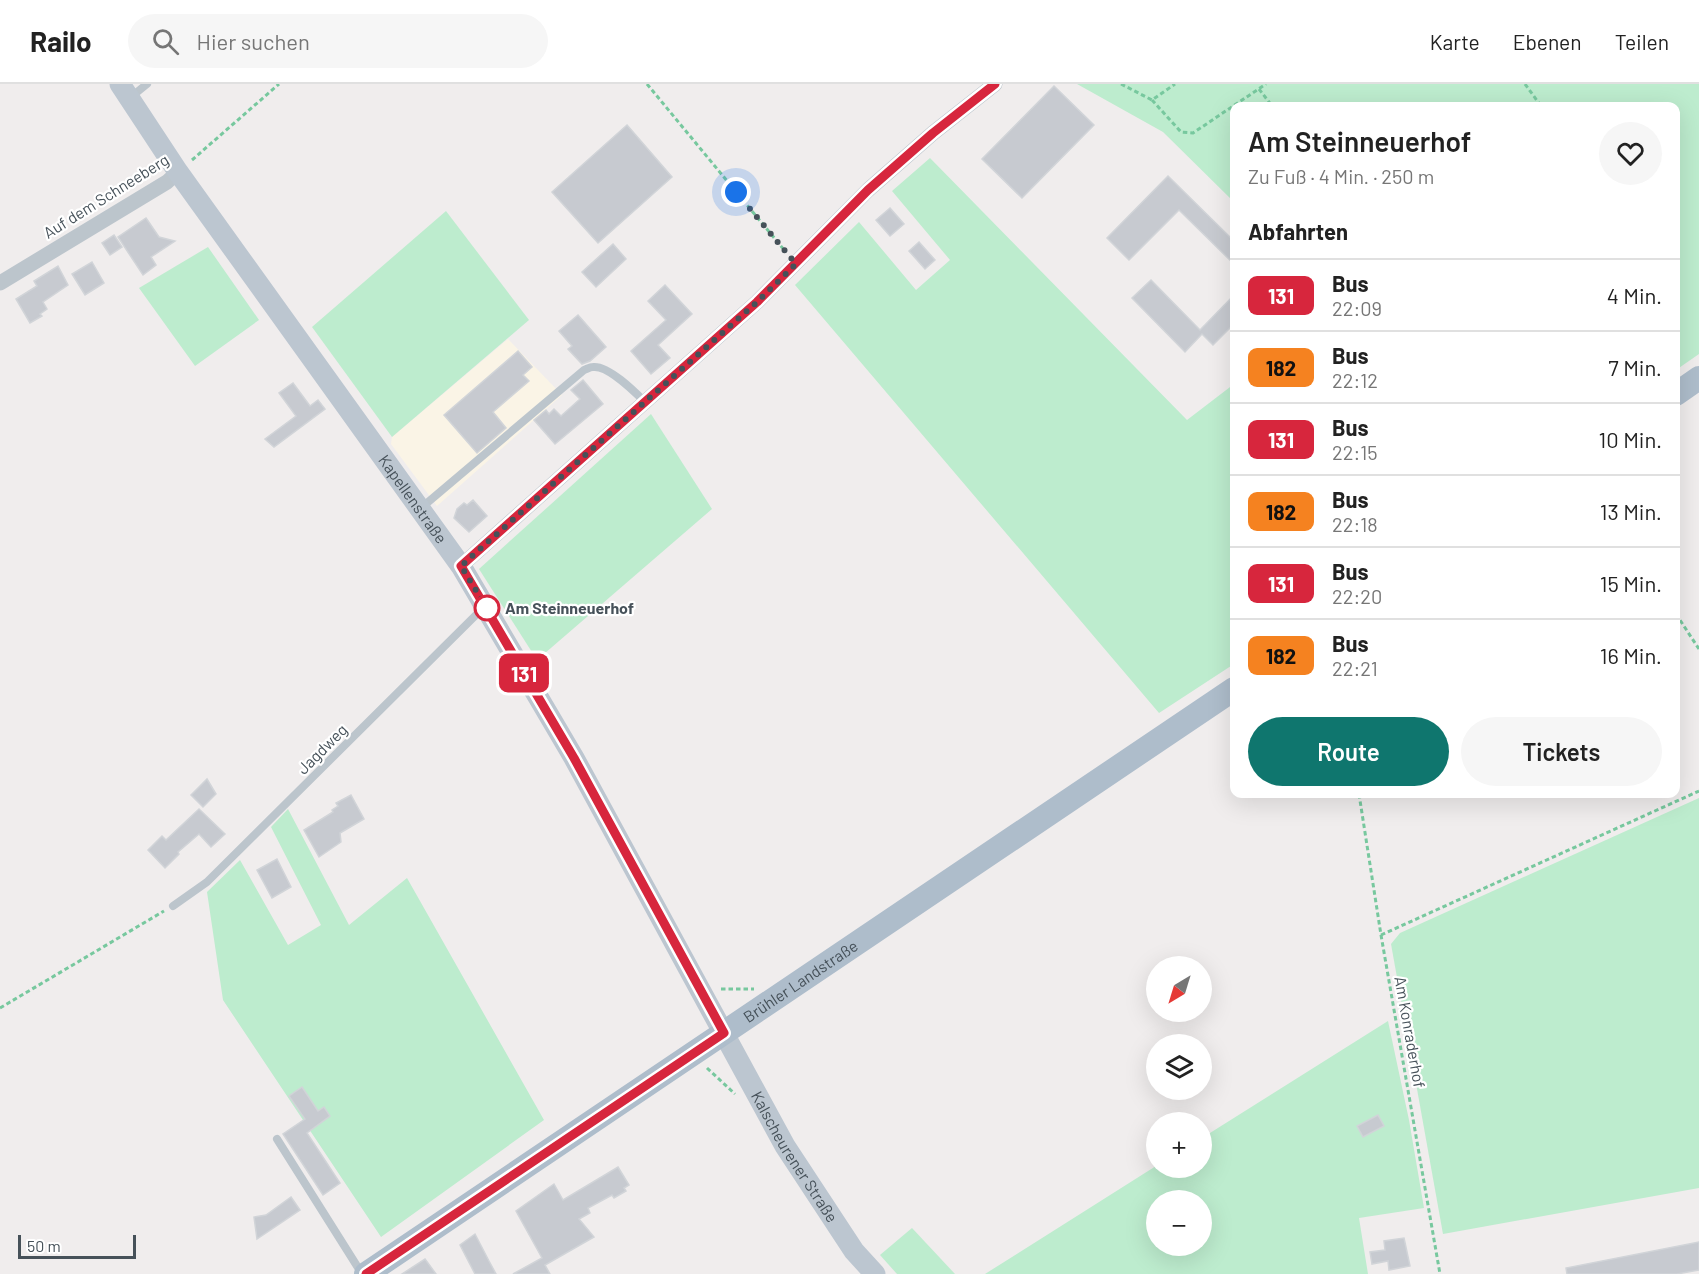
<!DOCTYPE html>
<html lang="de">
<head>
<meta charset="utf-8">
<style>
  :root { --surface:#fff; --page:#f6f6f6; --text:#222; --muted:#767676; --line:#e0e0e0; --accent:#0f766e }
  body { margin:0; font-family:Barlow,sans-serif; background:var(--page); color:var(--text); height:100vh; display:flex; flex-direction:column; font-size:22px; white-space:nowrap }
  * { box-sizing:border-box; margin:0 }
  p { font-size:20px; color:var(--muted) }
  .icon { flex:none; width:33px; height:33px; fill:none; stroke:currentColor; stroke-width:2; stroke-linecap:round; stroke-linejoin:round }
  .map { position:relative; flex:1; overflow:hidden }
  .side { position:absolute; left:1230px; top:18px; width:450px; height:696px; display:flex; flex-direction:column; background:var(--surface); border-radius:12px; box-shadow:0 6px 24px #0002 }
  .side>* { flex:none }
  .badge { padding:0 12px; border-radius:9px; font-size:21px; line-height:39px }
  .needle { width:39px; rotate:218deg }
  .tools { position:absolute; left:1146px; top:872px; display:grid; gap:12px }
  .tools a { display:grid; place-items:center; width:66px; height:66px; border-radius:50%; background:var(--surface); box-shadow:0 6px 24px #0002; font-size:30px }
  .scale { position:absolute; left:18px; bottom:15px; width:118px; box-sizing:border-box; padding-left:6px; border:3px solid #465159; border-top:0; font-size:16px; line-height:21px; white-space:nowrap; color:#465159; -webkit-text-stroke:4px #fff; paint-order:stroke }
  .you { position:absolute; width:30px; height:30px; margin:-15px; border:4px solid #fff; border-radius:50%; background:#1a73e8; box-shadow:0 0 0 9px #1a73e833 }
  .map>.badge { position:absolute; translate:-50% -50%; box-shadow:0 0 0 3px #fff }
  h2 { padding:0 18px; font-size:22px; line-height:54px }
  .round { display:grid; place-items:center; flex:none; width:63px; height:63px; border-radius:32px; background:var(--page) }
  .overview { display:flex; align-items:center; justify-content:space-between; height:102px; padding:0 18px }
  h1 { font-size:28px; font-weight:600; line-height:45px }
  .action { display:flex; gap:12px; margin-top:auto; padding:12px 18px }
  .action a { flex:1; height:69px; border-radius:36px; background:var(--accent); color:#fff; font-size:24px; font-weight:600; line-height:69px; text-align:center }
  .action a+a { background:var(--page); color:var(--text) }
  ul { padding:0; list-style:none }
  li { display:flex; align-items:center; gap:18px; height:72px; padding:0 18px; border-top:2px solid var(--line) }
  li div { flex:1 }
  li b { display:block; font-size:22px }
  li em { font-style:normal }
  li .badge { min-width:66px; font-weight:700; text-align:center }
  header { display:flex; align-items:center; gap:36px; box-sizing:border-box; height:84px; padding:0 30px; background:var(--surface); border-bottom:2px solid var(--line) }
  header strong { font-size:28px }
  nav { display:flex; gap:33px; margin-inline-start:auto; font-size:21px }
  .search { width:420px; height:54px; background:var(--page); display:flex; align-items:center; gap:15px; box-sizing:border-box; padding:0 21px; border-radius:33px; color:var(--muted); font-size:22px }
  .map>svg:first-child { display:block }
</style>
</head>
<body>
<header>
<strong>Railo</strong>
<div class="search"><svg class="icon" aria-label="search" viewBox="0 0 24 24"><circle cx="10" cy="10" r="6"/><path d="M15 15l6 6"/></svg>Hier suchen</div>
<nav><a>Karte</a><a>Ebenen</a><a>Teilen</a></nav>
</header>
<div class="map">
<svg width="1699" height="1190" viewBox="0 0 1699 1190">
  <rect width="100%" height="100%" fill="#f0eded"/>
  <polygon fill="#faf4e6" points="508,255 562,311 437,422 391,360 392,353"/>
  <g fill="#bdecce" fill-rule="evenodd">
    <polygon points="1077,0 1699,0 1699,270 1676,286 1676,22 1234,22 1234,118 1163,48"/>
    <polygon points="930,74 1187,336 1234,300 1234,580 1159,629 795,201 859,138 916,206 950,176 892,107"/>
    <polygon points="446,127 529,236 392,353 312,243"/>
    <polygon points="208,163 259,236 195,282 139,204"/>
    <polygon points="651,330 712,425 537,576 479,485"/>
    <polygon points="1699,714 1699,1104 1443,1150 1391,860 1400,849"/>
    <polygon points="288,725 349,841 407,794 544,1036 381,1153 223,916 207,808 240,776 288,861 321,841 271,743"/>
    <path d="M 1388,937 L 1409,1036 L 1424,1124 L 1359,1134 L 1368,1190 L 985,1190 L 1156,1082 L 1202,1083 L 1202,1054 ZM 1156,1116 L 1202,1116 L 1202,1161 L 1156,1161 Z"/>
    <polygon points="912,1144 955,1190 897,1190 880,1171"/>
  </g>
  <g fill="#c7cad0" stroke="#d1d4d8" stroke-width="1.5">
    <polygon points="1054,2 1094,41 1022,114 982,75"/>
    <polygon points="627,41 672,93 598,159 552,108"/>
    <polygon points="1168,92 1234,157 1234,180 1179,126 1129,176 1107,154"/>
    <polygon points="890,124 904,140 890,152 876,136"/>
    <polygon points="146,134 159,153 175,157 151,173 156,181 143,191 118,153"/>
    <polygon points="114,151 122,163 110,171 102,159"/>
    <polygon points="919,158 935,176 925,185 909,167"/>
    <polygon points="613,160 626,175 596,203 582,188"/>
    <polygon points="92,178 104,199 85,211 72,190"/>
    <polygon points="58,182 68,201 43,218 47,225 40,230 42,232 30,239 16,215 37,202 34,197"/>
    <polygon points="1151,196 1200,246 1234,211 1234,240 1213,261 1202,250 1185,268 1132,214"/>
    <polygon points="665,201 692,230 658,261 670,274 651,290 631,267 666,236 648,217"/>
    <polygon points="578,231 606,263 590,277 582,280 568,265 572,262 559,247"/>
    <polygon points="518,267 532,283 523,291 529,297 493,328 506,344 477,369 444,331"/>
    <polygon points="583,296 603,320 555,360 534,336 546,326 549,330 554,325 561,332 580,315 571,306"/>
    <polygon points="293,299 310,322 318,316 325,325 274,363 265,355 296,332 279,309"/>
    <polygon points="473,416 487,432 469,448 454,434 457,425 464,419 467,421"/>
    <polygon points="207,695 216,710 203,723 191,711"/>
    <polygon points="351,711 364,735 340,749 341,758 319,773 304,746 333,728 332,726 338,722 336,719"/>
    <polygon points="199,725 225,750 211,763 199,750 178,768 179,770 165,784 148,766 162,752 166,756"/>
    <polygon points="277,775 291,803 272,814 257,786"/>
    <polygon points="302,1003 318,1027 324,1023 330,1032 307,1049 340,1099 323,1111 283,1050 305,1035 289,1012"/>
    <polygon points="1378,1031 1384,1042 1363,1053 1357,1042"/>
    <polygon points="618,1083 629,1101 624,1104 626,1107 614,1114 612,1111 588,1124 590,1129 579,1135 594,1153 545,1181 550,1190 513,1190 542,1174 516,1127 554,1100 563,1116"/>
    <polygon points="291,1113 300,1126 257,1155 254,1133 266,1131"/>
    <polygon points="475,1150 489,1177 496,1190 475,1190 460,1161"/>
    <polygon points="1404,1154 1410,1182 1389,1186 1388,1177 1372,1180 1370,1168 1385,1166 1384,1157"/>
    <polygon points="1699,1158 1699,1186 1677,1190 1567,1190 1566,1184"/>
    <polygon points="425,1175 436,1190 402,1190"/>
  </g>
  <g fill="none" stroke-linecap="round" stroke-linejoin="round">
    <g stroke="#77c89e" stroke-width="3" stroke-dasharray="4.5 3" stroke-linecap="butt">
      <polyline points="647,0 785,167"/>
      <polyline points="1121,0 1152,16 1175,0"/>
      <polyline points="1525,0 1541,22"/>
      <polyline points="1259,5 1272,22"/>
      <polyline points="1152,16 1181,48 1193,49 1266,0"/>
      <polyline points="192,76 279,0"/>
      <polyline points="1676,530 1699,565"/>
      <polyline points="1359,710 1381,851 1440,1190"/>
      <polyline points="1381,851 1699,707"/>
      <polyline points="721,905 754,905"/>
      <polyline points="0,924 164,827"/>
      <polyline points="707,984 735,1010"/>
    </g>
    <g stroke="#bcc5cc" stroke-width="8">
      <polyline points="131,13 147,0"/>
      <path d="M 421,424 L 584,286 C 587,285 590,283 593,283 C 608,281 635,308 645,318"/>
      <polyline points="173,822 207,798 483,524"/>
      <polyline points="277,1055 362,1190"/>
    </g>
    <g stroke="#bcc5cc" stroke-width="15">
      <polyline points="0,199 167,98 178,88"/>
      <polyline points="461,482 757,218 868,106 933,49 995,0"/>
    </g>
    <path stroke="#bcc6d0" stroke-width="21" id="s1" d="M 120,0 L 178,88 L 461,482 L 574,674 L 785,1062 L 854,1167 L 875,1190"/>
    <g stroke="#aebdcb" stroke-width="24">
      <polyline points="1676,310 1699,294"/>
      <path id="s2" d="M 366,1190 L 1234,605"/>
    </g>
  </g>
  <g fill="none" stroke-linecap="round" stroke-linejoin="round">
    <defs>
      <polyline id="line" points="366,1190 724,949 574,674 461,482 757,218 868,106 933,49 995,0"/>
    </defs>
    <use href="#line" stroke="#fff" stroke-width="14"/>
    <use href="#line" stroke="#d7263d" stroke-width="9"/>
    <polyline stroke="#465159" stroke-width="6" stroke-dasharray="0 10.8" points="487,524 461,482 757,218 796,180 736,108"/>
  </g>
  <circle fill="#fff" stroke="#d7263d" stroke-width="3" cx="487" cy="524" r="12"/>
  <g text-anchor="middle" stroke-width="4.5" stroke-linejoin="round" paint-order="stroke">
    <g font-size="16" fill="#465159" stroke="#fff">
      <text transform="translate(106 112) rotate(-32)" y="6">Auf dem Schneeberg</text>
      <text dy="6" stroke="none"><textPath href="#s1" startOffset="508">Kapellenstraße</textPath></text>
      <text transform="translate(322 665) rotate(-45)" y="6">Jagdweg</text>
      <text dy="6" stroke="none"><textPath href="#s2" startOffset="524">Brühler Landstraße</textPath></text>
      <text transform="translate(1410 948) rotate(80)" y="6">Am Konraderhof</text>
      <text dy="6" stroke="none"><textPath href="#s1" startOffset="1269">Kalscheurener Straße</textPath></text>
    </g>
    <g font-size="16" font-weight="bold" fill="#465159" stroke="#fff" text-anchor="start">
      <text x="505" y="530">Am Steinneuerhof</text>
    </g>
  </g>
</svg>
<div class="tools">
<a><svg class="needle" viewBox="-14 -14 28 28"><path d="M0-13l5 13h-10z" fill="#e53935"/><path d="M0 13l5-13h-10z" fill="#767676"/></svg></a>
<a><svg class="icon" aria-label="layers" viewBox="0 0 24 24"><path d="M12 4l9 5-9 5-9-5zM3 14l9 5 9-5"/></svg></a>
<a>+</a>
<a>−</a>
</div>
<div class="scale">50 m</div>
<div class="you" style="left:736px;top:108px"></div>
<b class="badge" style="left:524px;top:589px;background:#d7263d;color:#fff">131</b>
<section class="side">
<div class="overview"><div><h1>Am Steinneuerhof</h1><p>Zu Fuß · 4 Min. · 250 m</p></div><a class="round"><svg class="icon" aria-label="heart" viewBox="0 0 24 24"><path d="M12 20l-8-8c-3-5 5-10 8-4 3-6 11-1 8 4z"/></svg></a></div>
<h2>Abfahrten</h2>
<ul>
<li><span class="badge" style="background:#d7263d;color:#fff">131</span><div><b>Bus</b><p>22:09</p></div><em>4 Min.</em></li>
<li><span class="badge" style="background:#f58220;color:#111">182</span><div><b>Bus</b><p>22:12</p></div><em>7 Min.</em></li>
<li><span class="badge" style="background:#d7263d;color:#fff">131</span><div><b>Bus</b><p>22:15</p></div><em>10 Min.</em></li>
<li><span class="badge" style="background:#f58220;color:#111">182</span><div><b>Bus</b><p>22:18</p></div><em>13 Min.</em></li>
<li><span class="badge" style="background:#d7263d;color:#fff">131</span><div><b>Bus</b><p>22:20</p></div><em>15 Min.</em></li>
<li><span class="badge" style="background:#f58220;color:#111">182</span><div><b>Bus</b><p>22:21</p></div><em>16 Min.</em></li>
</ul>
<div class="action"><a>Route</a><a>Tickets</a></div>
</section>
</div>
</body>
</html>
